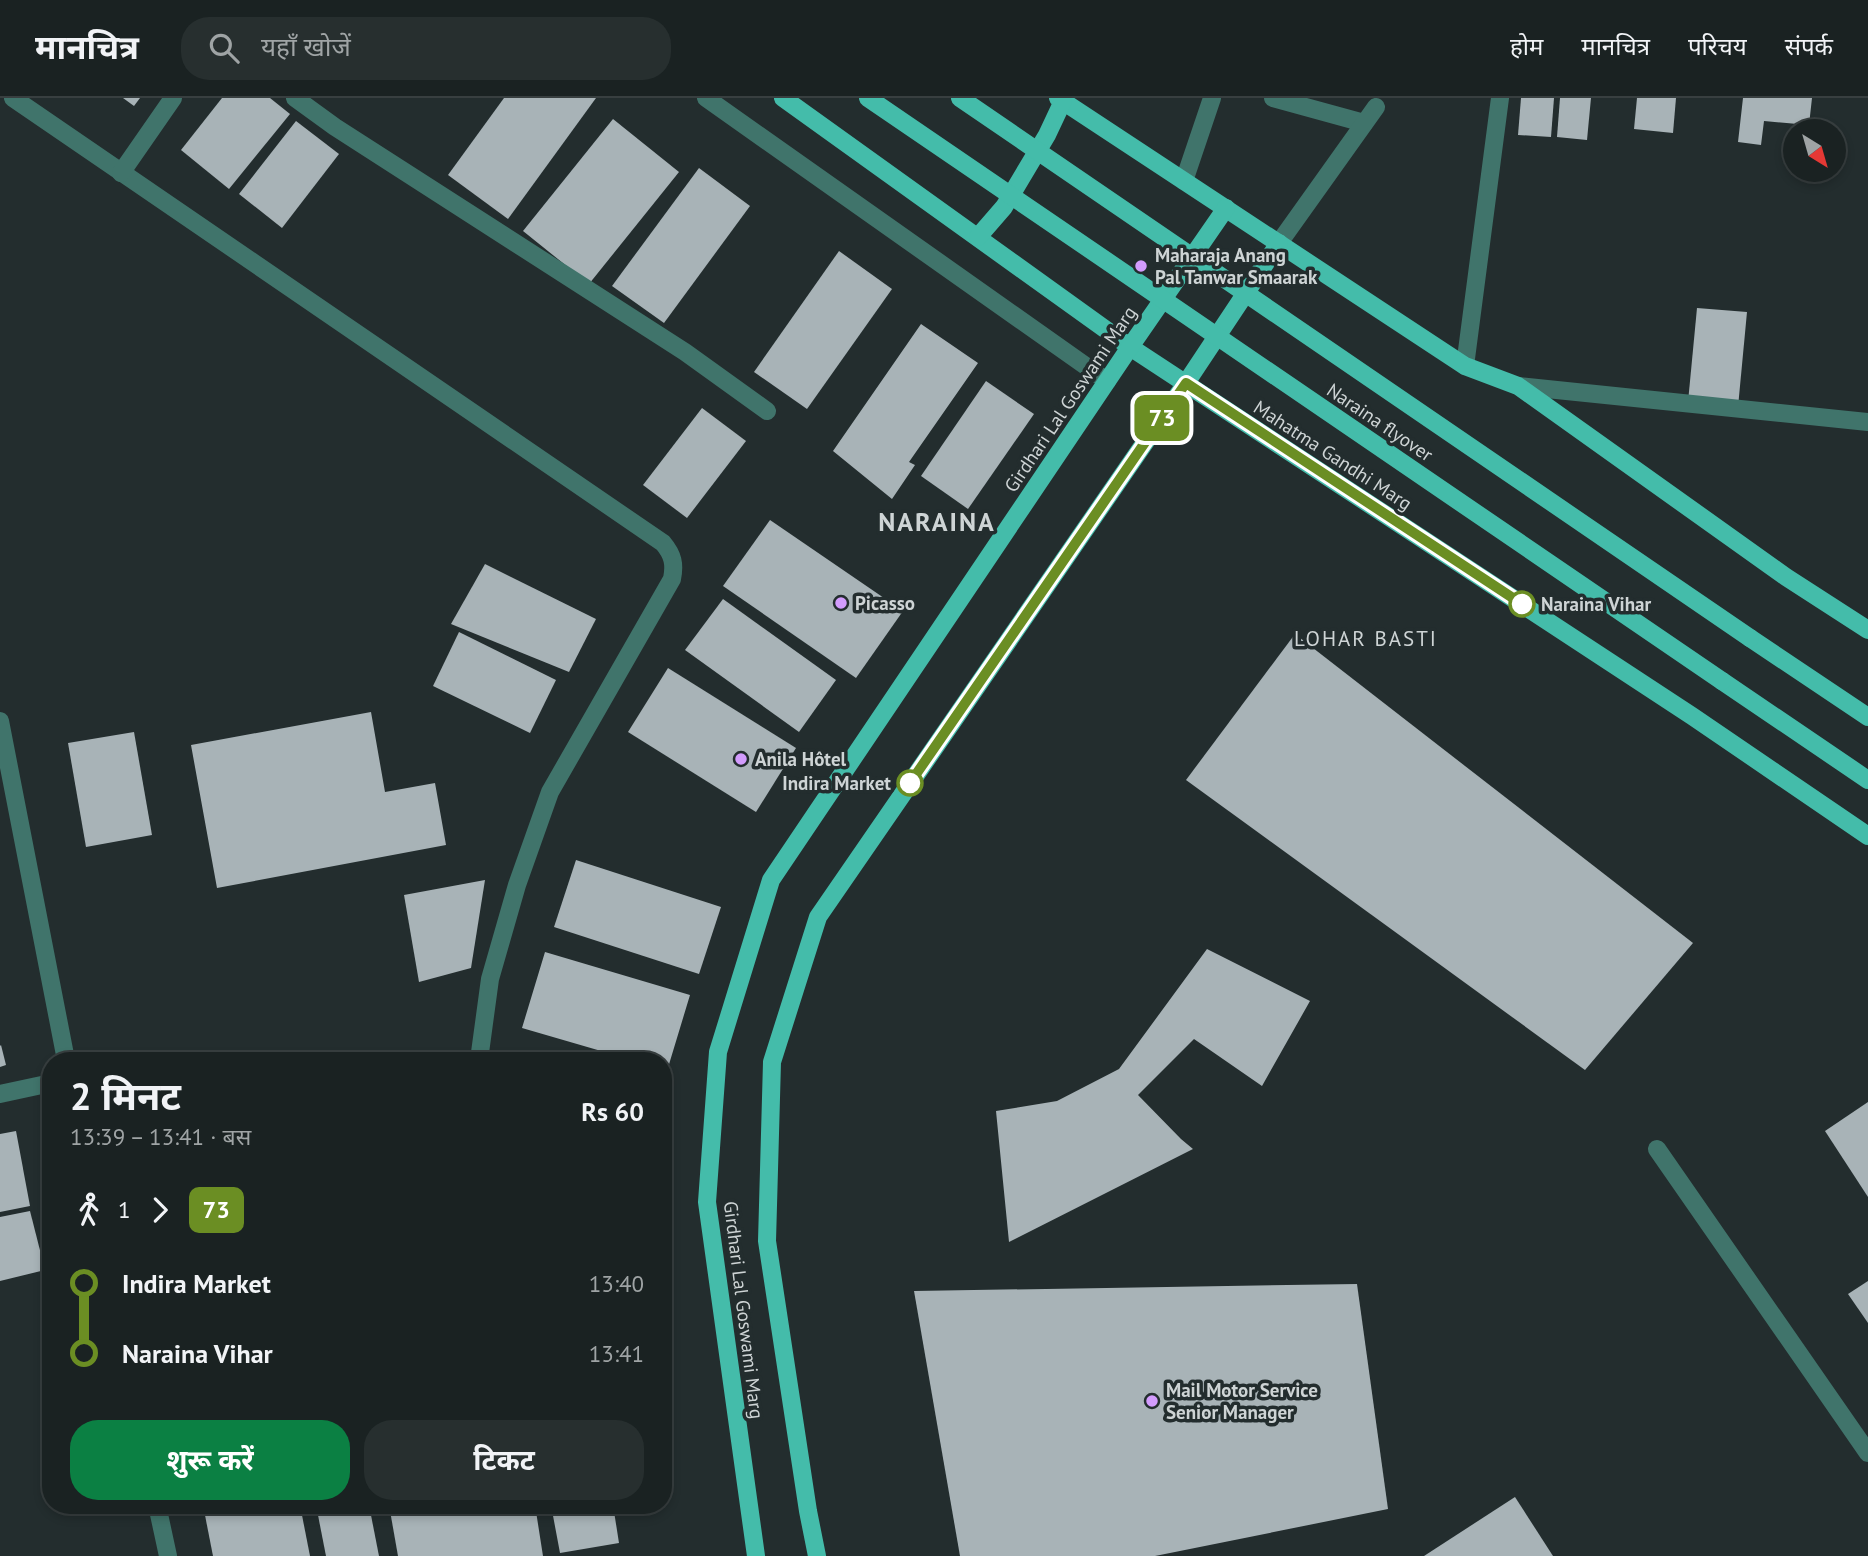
<!DOCTYPE html>
<html lang="hi">
<head>
<meta charset="utf-8">
<style>
  :root { --surface:#1a2222; --page:#272f2f; --text:#f1f3f6; --muted:#9fa4a5; --line:#383f40; --accent:#0b8043 }
  body { margin:0; font-family:"PT Sans","Noto Sans Devanagari",sans-serif; background:var(--page); color:var(--text); height:100vh; display:flex; flex-direction:column; font-size:26px; white-space:nowrap }
  * { box-sizing:border-box; margin:0 }
  p { font-size:23px; color:var(--muted) }
  .icon { flex:none; width:38px; height:38px; fill:none; stroke:currentColor; stroke-width:2; stroke-linecap:round; stroke-linejoin:round }
  .map { position:relative; flex:1; overflow:hidden }
  .panel { position:absolute; left:42px; top:954px; width:630px; height:462px; display:flex; flex-direction:column; background:var(--surface); border-radius:28px; box-shadow:0 4px 10px #0003,0 0 0 2px var(--line) }
  .panel>* { flex:none }
  .badge { padding:0 14px; border-radius:10px; font-size:24px; line-height:46px }
  .needle { width:46px; rotate:143deg }
  .tools { position:absolute; left:1783px; top:21px; display:grid; gap:14px }
  .tools a { display:grid; place-items:center; width:63px; height:63px; border-radius:50%; background:var(--surface); box-shadow:0 4px 10px #0003,0 0 0 2px var(--line); font-size:35px }
  .map>.badge { position:absolute; translate:-50% -50%; box-shadow:0 0 0 4px #fff }
  .legs { display:flex; align-items:center; gap:10px; height:77px; padding:0 28px; font-size:23px }
  .legs p { margin-inline-start:auto }
  .head { display:flex; align-items:center; justify-content:space-between; height:119px; padding:0 28px }
  h1 { font-size:38px; font-weight:700; line-height:52px }
  .cta { display:flex; gap:14px; margin-top:auto; padding:14px 28px }
  .cta a { flex:1; height:80px; border-radius:28px; background:var(--accent); color:#fff; font-size:28px; font-weight:700; line-height:80px; text-align:center }
  .cta a+a { background:var(--page); color:var(--text) }
  ul { padding:0 28px; list-style:none }
  li { display:flex; align-items:center; gap:24px; height:70px; font-size:26px }
  li i { display:grid; place-items:center; width:10px; height:100%; margin:0 9px; background:currentColor }
  li i::after { content:''; width:18px; height:18px; margin:-9px; border:5px solid; border-radius:50%; background:var(--surface) }
  li p { margin-inline-start:auto }
  li:first-child i { background:linear-gradient(#0000 50%,currentColor 0) }
  li:last-child i { background:linear-gradient(currentColor 50%,#0000 0) }
  header { display:flex; align-items:center; gap:42px; box-sizing:border-box; height:98px; padding:0 35px; background:var(--surface); border-bottom:2px solid var(--line) }
  header strong { font-size:33px }
  nav { display:flex; gap:38px; margin-inline-start:auto; font-size:24px }
  .search { width:490px; height:63px; background:var(--page); display:flex; align-items:center; gap:18px; box-sizing:border-box; padding:0 24px; border-radius:28px; color:var(--muted); font-size:26px }
  .map>svg:first-child { display:block }
</style>
</head>
<body>
<header>
<strong>मानचित्र</strong>
<div class="search"><svg class="icon" aria-label="search" viewBox="0 0 24 24"><circle cx="10" cy="10" r="6"/><path d="M15 15l6 6"/></svg>यहाँ खोजें</div>
<nav><a>होम</a><a>मानचित्र</a><a>परिचय</a><a>संपर्क</a></nav>
</header>
<div class="map">
<svg width="1868" height="1458" viewBox="0 0 1868 1458">
  <rect width="100%" height="100%" fill="#232d2e"/>
  <g fill="#a8b3b7">
    <polygon points="123,0 140,0 134,8"/>
    <polygon points="222,0 270,0 290,16 229,91 181,52"/>
    <polygon points="504,0 596,0 508,121 448,77"/>
    <polygon points="1521,0 1554,0 1551,39 1518,37"/>
    <polygon points="1560,0 1591,0 1587,42 1557,39"/>
    <polygon points="1637,0 1676,0 1673,35 1634,31"/>
    <polygon points="1743,0 1812,0 1809,27 1764,23 1761,47 1738,44"/>
    <polygon points="613,21 679,74 589,186 523,133"/>
    <polygon points="296,23 339,56 282,130 239,96"/>
    <polygon points="699,70 750,108 664,225 612,188"/>
    <polygon points="839,153 892,191 807,311 754,274"/>
    <polygon points="1697,210 1747,214 1738,309 1688,304"/>
    <polygon points="921,226 978,265 909,364 915,367 892,401 833,353"/>
    <polygon points="986,283 1034,316 968,411 921,378"/>
    <polygon points="702,310 746,343 687,420 643,387"/>
    <polygon points="770,422 903,513 856,580 723,488"/>
    <polygon points="485,466 596,521 569,574 451,526"/>
    <polygon points="723,501 836,582 799,634 685,552"/>
    <polygon points="459,534 556,582 530,635 433,588"/>
    <polygon points="1295,536 1693,845 1585,972 1186,682"/>
    <polygon points="668,570 796,650 756,714 628,634"/>
    <polygon points="371,614 385,694 435,685 446,747 217,790 191,647"/>
    <polygon points="134,634 152,737 86,749 68,645"/>
    <polygon points="576,762 721,809 699,876 554,829"/>
    <polygon points="485,782 471,870 419,884 404,797"/>
    <polygon points="1207,851 1310,903 1262,988 1194,941 1138,997 1181,1041 1193,1051 1009,1144 996,1013 1057,1003 1119,971"/>
    <polygon points="545,854 690,897 667,973 663,972 663,962 632,962 522,930"/>
    <polygon points="1,947 6,967 0,969 0,948"/>
    <polygon points="1868,1004 1868,1099 1825,1033"/>
    <polygon points="16,1033 30,1108 0,1114 0,1036"/>
    <polygon points="30,1113 45,1172 0,1183 0,1119"/>
    <polygon points="1868,1183 1868,1225 1848,1196"/>
    <polygon points="1357,1186 1388,1411 1155,1458 960,1458 914,1193"/>
    <polygon points="1515,1399 1553,1458 1424,1458"/>
    <polygon points="203,1407 300,1407 310,1458 213,1458"/>
    <polygon points="316,1407 369,1407 379,1458 326,1458"/>
    <polygon points="389,1407 535,1407 543,1458 398,1458"/>
    <polygon points="551,1407 613,1407 619,1445 560,1455"/>
  </g>
  <g fill="none" stroke-linecap="round" stroke-linejoin="round">
    <g stroke="#40746b" stroke-width="18">
      <path d="M 13,0 L 663,445 C 673,457 675,466 672,481 L 550,694 L 517,787 L 490,881 L 479,962"/>
      <polyline points="295,0 335,29 685,254 767,313"/>
      <polyline points="706,0 1107,283"/>
      <polyline points="1273,0 1364,25"/>
      <polyline points="121,75 173,0"/>
      <polyline points="1184,83 1212,0"/>
      <polyline points="1279,145 1376,9"/>
      <polyline points="1465,268 1500,0"/>
      <polyline points="1518,288 1868,324"/>
      <polyline points="0,623 66,962"/>
      <polyline points="0,996 51,985"/>
      <polyline points="1657,1051 1868,1355"/>
      <polyline points="157,1407 168,1458"/>
    </g>
    <g stroke="#44bcaa" stroke-width="18">
      <polyline points="783,0 1130,249 1692,618 1868,738"/>
      <polyline points="1058,0 1465,268 1518,288 1786,479 1868,532"/>
      <polyline points="978,139 1004,109 1047,37 1063,3"/>
      <polyline points="1750,540 1868,619"/>
      <polyline points="1722,583 1868,682"/>
      <polyline points="756,1458 707,1104 718,954 771,782 1130,249 1226,110"/>
      <polyline points="817,1458 808,1413 767,1143 772,964 818,819 1186,285 1279,145"/>
    </g>
    <g stroke="#44bcaa" stroke-width="18">
      <polyline points="868,0 1722,583"/>
      <polyline points="960,0 1750,540"/>
    </g>
  </g>
  <g fill="none" stroke-linecap="round" stroke-linejoin="round">
    <defs>
      <polyline id="line-1" points="910,685 1186,285 1522,506"/>
    </defs>
    <use href="#line-1" stroke="#fff" stroke-width="16"/>
    <use href="#line-1" stroke="#6b8e23" stroke-width="10"/>
  </g>
  <g fill="#d39cfd" stroke="#232d2e" stroke-width="2.5">
    <circle cx="1141" cy="168" r="7"/>
    <circle cx="841" cy="505" r="7"/>
    <circle cx="741" cy="661" r="7"/>
    <circle cx="1152" cy="1303" r="7"/>
  </g>
  <g fill="#fff" stroke="#6b8e23" stroke-width="3.5">
    <circle cx="1522" cy="506" r="12"/>
    <circle cx="910" cy="685" r="12"/>
  </g>
  <g text-anchor="middle" stroke-width="7" stroke-linejoin="round" paint-order="stroke">
    <g font-size="19" font-weight="bold" fill="#ced4d5" stroke="#232d2e" text-anchor="start">
      <text x="1155" y="164">Maharaja Anang<tspan x="1155" dy="22">Pal Tanwar Smaarak</tspan></text>
      <text x="855" y="512">Picasso</text>
      <text x="755" y="668">Anila Hôtel</text>
      <text x="1166" y="1299">Mail Motor Service<tspan x="1166" dy="22">Senior Manager</tspan></text>
    </g>
    <g font-size="19" fill="#ced4d5" stroke="#232d2e">
      <text transform="translate(1070 301) rotate(-56)" y="7">Girdhari Lal Goswami Marg</text>
      <text transform="translate(1380 324) rotate(34)" y="7">Naraina flyover</text>
      <text transform="translate(1333 357) rotate(33)" y="7">Mahatma Gandhi Marg</text>
      <text transform="translate(744 1212) rotate(83)" y="7">Girdhari Lal Goswami Marg</text>
    </g>
    <g font-size="19" font-weight="bold" fill="#ced4d5" stroke="#232d2e" text-anchor="start">
      <text x="1541" y="513">Naraina Vihar</text>
      <text x="891" y="692" text-anchor="end">Indira Market</text>
    </g>
    <g font-size="21" letter-spacing="2" fill="#ced4d5" stroke="#232d2e">
      <text x="1366" y="548">LOHAR BASTI</text>
    </g>
    <g font-size="26" font-weight="bold" letter-spacing="2" fill="#ced4d5" stroke="#232d2e">
      <text x="937" y="433">NARAINA</text>
    </g>
  </g>
</svg>
<div class="tools">
<a><svg class="needle" viewBox="-14 -14 28 28"><path d="M0-13l5 13h-10z" fill="#e53935"/><path d="M0 13l5-13h-10z" fill="#9fa4a5"/></svg></a>
</div>
<b class="badge" style="left:1162px;top:320px;background:#6b8e23;color:#fff">73</b>
<section class="panel">
<div class="head"><div><h1>2 मिनट</h1><p>13:39 – 13:41 · बस</p></div><b>Rs 60</b></div>
<div class="legs"><svg class="icon" aria-label="walk" viewBox="0 0 24 24"><circle cx="13" cy="4" r="2"/><path d="M13 8l-2 6 4 7M11 14l-3 7M7 12l3-4h3l4 4"/></svg>1<svg class="icon" aria-label="forward" viewBox="0 0 24 24"><path d="M9 5l7 7-7 7"/></svg><b class="badge" style="background:#6b8e23;color:#fff">73</b></div>
<ul>
<li><i style="color:#6b8e23"></i><b>Indira Market</b><p>13:40</p></li>
<li><i style="color:#6b8e23"></i><b>Naraina Vihar</b><p>13:41</p></li>
</ul>
<div class="cta"><a>शुरू करें</a><a>टिकट</a></div>
</section>
</div>
</body>
</html>
